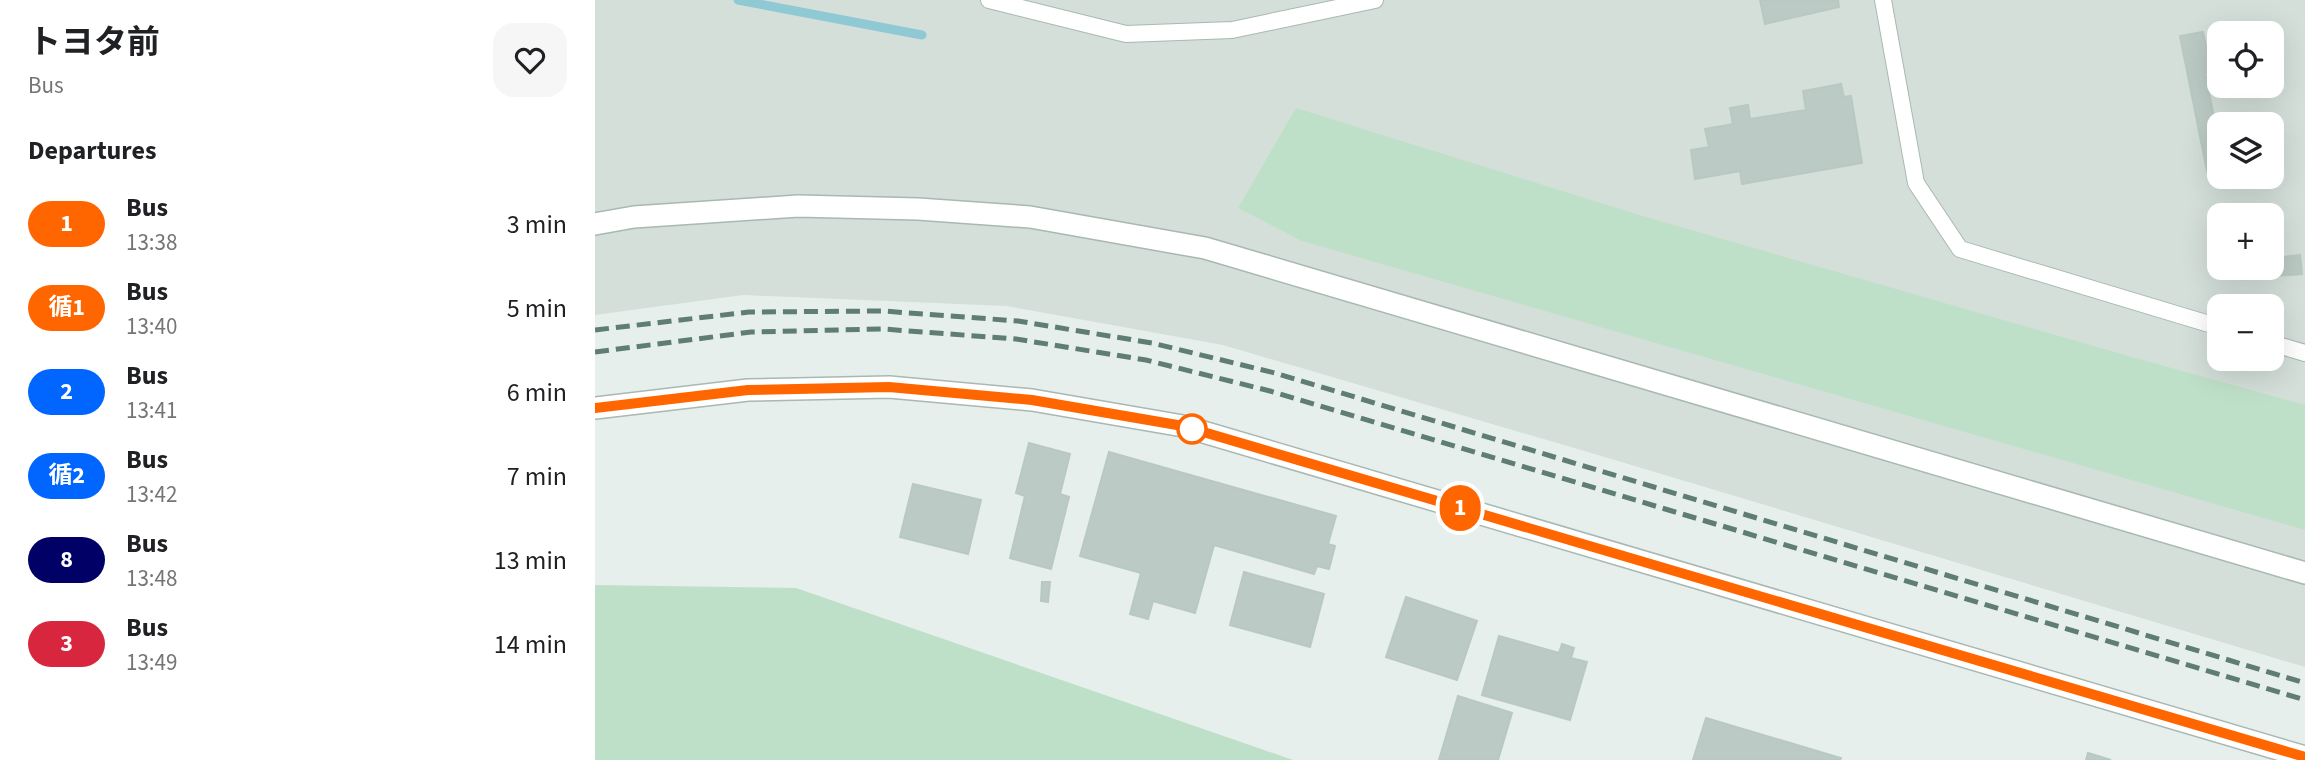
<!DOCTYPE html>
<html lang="en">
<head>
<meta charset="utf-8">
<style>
  :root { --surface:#fff; --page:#f6f6f6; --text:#202124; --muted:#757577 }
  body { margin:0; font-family:"Source Sans 3","Noto Sans JP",sans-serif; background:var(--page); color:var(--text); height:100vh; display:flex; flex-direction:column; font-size:26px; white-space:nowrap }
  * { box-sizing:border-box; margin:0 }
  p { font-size:23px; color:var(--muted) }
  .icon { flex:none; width:38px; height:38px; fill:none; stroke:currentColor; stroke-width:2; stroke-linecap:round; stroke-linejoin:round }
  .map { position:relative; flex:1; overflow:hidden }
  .sheet { display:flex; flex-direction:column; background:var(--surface); width:595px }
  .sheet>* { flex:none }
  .badge { padding:0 14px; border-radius:23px; font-size:24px; line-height:46px }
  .tools { position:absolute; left:1612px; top:21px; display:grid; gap:14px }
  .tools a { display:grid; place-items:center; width:77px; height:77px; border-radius:14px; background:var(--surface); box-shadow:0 7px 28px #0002; font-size:35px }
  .map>.badge { position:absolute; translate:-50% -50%; box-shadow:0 0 0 4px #fff }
  h2 { padding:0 28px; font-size:26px; line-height:63px }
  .round { display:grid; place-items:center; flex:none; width:74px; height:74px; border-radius:21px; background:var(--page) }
  .summary { display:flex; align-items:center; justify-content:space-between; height:119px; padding:0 28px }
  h1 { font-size:33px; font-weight:700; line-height:52px }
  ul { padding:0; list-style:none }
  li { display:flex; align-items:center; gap:21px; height:84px; padding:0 28px }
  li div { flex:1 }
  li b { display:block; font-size:26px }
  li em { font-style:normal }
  li .badge { min-width:77px; font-weight:700; text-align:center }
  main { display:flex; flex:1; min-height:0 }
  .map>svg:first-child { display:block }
</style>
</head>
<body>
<main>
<section class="sheet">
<div class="summary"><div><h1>トヨタ前</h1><p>Bus</p></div><a class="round"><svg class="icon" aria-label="heart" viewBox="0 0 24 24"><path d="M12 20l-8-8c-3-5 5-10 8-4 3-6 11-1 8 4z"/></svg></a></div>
<h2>Departures</h2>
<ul>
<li><span class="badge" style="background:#f60;color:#fff">1</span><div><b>Bus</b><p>13:38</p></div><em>3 min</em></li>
<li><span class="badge" style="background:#f60;color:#fff">循1</span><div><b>Bus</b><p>13:40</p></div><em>5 min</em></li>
<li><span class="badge" style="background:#06f;color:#fff">2</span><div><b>Bus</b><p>13:41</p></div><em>6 min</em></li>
<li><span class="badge" style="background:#06f;color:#fff">循2</span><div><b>Bus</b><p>13:42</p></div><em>7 min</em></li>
<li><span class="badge" style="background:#006;color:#fff">8</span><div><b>Bus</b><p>13:48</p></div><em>13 min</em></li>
<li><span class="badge" style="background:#d7263d;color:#fff">3</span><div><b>Bus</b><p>13:49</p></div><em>14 min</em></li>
</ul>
</section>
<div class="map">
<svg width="1710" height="760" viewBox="0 0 1710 760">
  <rect width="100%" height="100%" fill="#e6efeb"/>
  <path fill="#d4dfda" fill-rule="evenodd" d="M 0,0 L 1710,0 L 1710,667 L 1013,458 L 628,345 L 411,306 L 148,295 L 0,315 ZM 1624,33 L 1676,33 L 1676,86 L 1624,86 ZM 1624,124 L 1676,124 L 1676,177 L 1624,177 ZM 1624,215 L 1676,215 L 1676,268 L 1624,268 ZM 1624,306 L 1676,306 L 1676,359 L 1624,359 Z"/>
  <g fill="#bfe0c8">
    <polygon points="701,108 1051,217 1537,357 1710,405 1710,530 707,241 643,208"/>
    <polygon points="0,585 201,588 698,760 0,760"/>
  </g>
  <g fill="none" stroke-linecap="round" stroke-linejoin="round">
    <polyline stroke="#8ec9d4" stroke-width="9" points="143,0 327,35"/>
  </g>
  <g fill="#bbcac4" stroke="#b8c9c2" stroke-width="2">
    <polygon points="1165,0 1243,0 1244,7 1170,24"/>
    <polygon points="1608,32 1616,71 1610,73 1619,117 1626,116 1628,124 1624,124 1624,169 1612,171 1585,36"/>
    <polygon points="1246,84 1249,97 1256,96 1267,163 1147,184 1145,171 1100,179 1096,150 1114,147 1110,129 1138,124 1135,108 1153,105 1155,119 1211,110 1208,91"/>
    <polygon points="1705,255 1707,274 1681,276 1679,258"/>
    <polygon points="434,443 475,454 465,494 474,497 456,569 415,558 430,496 421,493"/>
    <polygon points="514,452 741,516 733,544 740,546 734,569 722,566 719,574 619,545 600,613 558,601 553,619 535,614 546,573 485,556"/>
    <polygon points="318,484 386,500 373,554 305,537"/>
    <polygon points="649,572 729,594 715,647 635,625"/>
    <polygon points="447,582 455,582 453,602 446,601"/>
    <polygon points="811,597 882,621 862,680 791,657"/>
    <polygon points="904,636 964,653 967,644 979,648 976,658 992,662 975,720 887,695"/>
    <polygon points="863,696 917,713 903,760 844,760"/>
    <polygon points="1111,718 1246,758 1245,760 1098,760"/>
    <polygon points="1493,753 1516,760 1491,760"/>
  </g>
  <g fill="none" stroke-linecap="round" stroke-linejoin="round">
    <defs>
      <g id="service">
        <polyline points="394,0 531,34 637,30 780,0"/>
        <polyline points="1288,0 1321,183 1365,249 1624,327"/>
        <polyline points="1676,343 1710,353"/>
      </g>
      <polyline id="minor" points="0,224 39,217 203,206 323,209 435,217 610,248 1710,573"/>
      <polyline id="tertiary" points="0,408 153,390 294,387 437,400 588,426 1710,757"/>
    </defs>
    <use href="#service" stroke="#a8b8b2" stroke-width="18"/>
    <use href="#minor" stroke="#a8b8b2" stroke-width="24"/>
    <use href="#tertiary" stroke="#a8b8b2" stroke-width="24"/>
    <use href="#service" stroke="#fff" stroke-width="16"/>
    <use href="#minor" stroke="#fff" stroke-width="21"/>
    <use href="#tertiary" stroke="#fff" stroke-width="21"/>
    <g stroke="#5f7d75" stroke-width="5" stroke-dasharray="14 7" stroke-linecap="butt">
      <polyline points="0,330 154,312 288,311 423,321 557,343 680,373 1710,683"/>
      <polyline points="0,352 156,332 288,329 421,339 551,360 675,391 1710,700"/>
    </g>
  </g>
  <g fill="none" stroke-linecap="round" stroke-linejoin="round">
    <defs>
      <polyline id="line" points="0,408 153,390 294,387 437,400 588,426 1710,757"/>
    </defs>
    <use href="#line" stroke="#fff" stroke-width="16"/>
    <use href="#line" stroke="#f60" stroke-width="10"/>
  </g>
  <circle fill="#fff" stroke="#f60" stroke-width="3.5" cx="597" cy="429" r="14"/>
</svg>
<div class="tools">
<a><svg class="icon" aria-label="locate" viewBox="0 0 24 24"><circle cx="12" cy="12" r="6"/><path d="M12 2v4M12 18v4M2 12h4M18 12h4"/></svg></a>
<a><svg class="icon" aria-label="layers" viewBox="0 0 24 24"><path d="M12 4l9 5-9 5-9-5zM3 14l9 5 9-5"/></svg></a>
<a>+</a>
<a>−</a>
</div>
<b class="badge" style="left:865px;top:508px;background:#f60;color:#fff">1</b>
</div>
</main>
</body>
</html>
